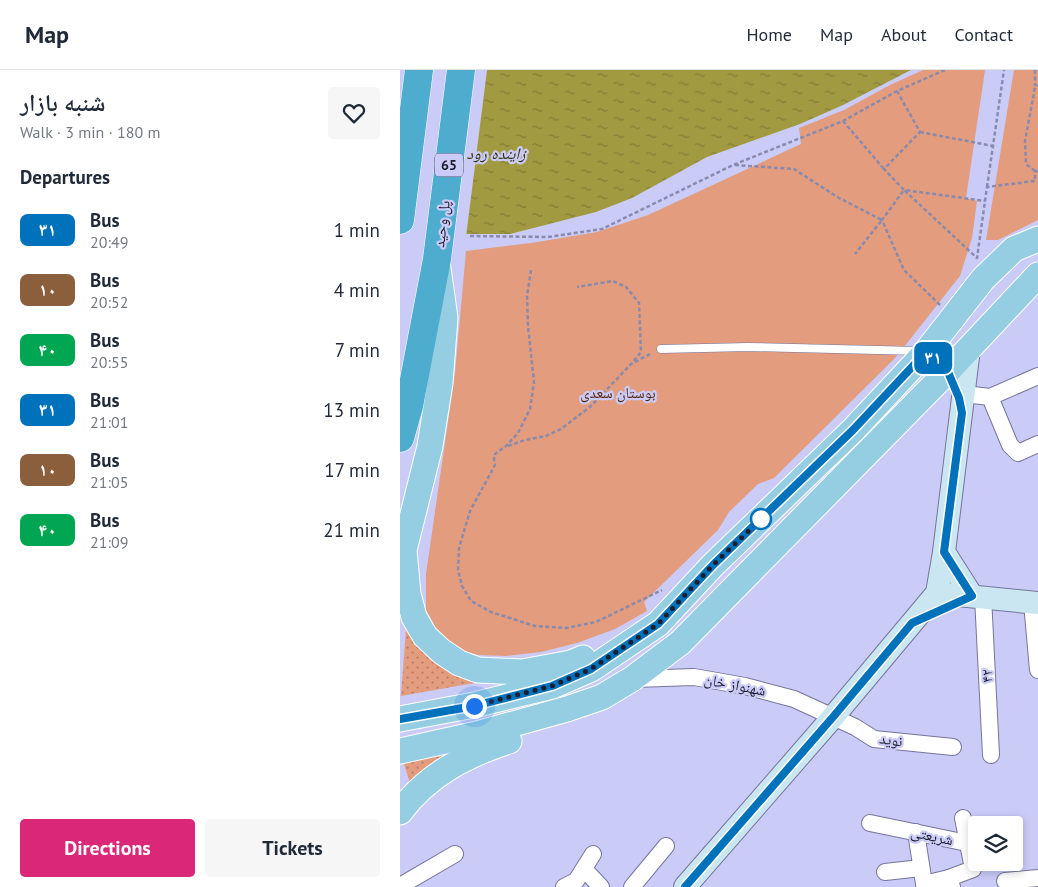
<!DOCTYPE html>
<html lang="en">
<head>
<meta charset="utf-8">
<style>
  :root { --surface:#fff; --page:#f6f6f7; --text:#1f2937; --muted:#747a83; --line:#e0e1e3; --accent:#db2777 }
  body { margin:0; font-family:"PT Sans","Noto Naskh Arabic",sans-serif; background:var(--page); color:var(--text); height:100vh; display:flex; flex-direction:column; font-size:19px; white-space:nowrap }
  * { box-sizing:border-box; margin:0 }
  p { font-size:16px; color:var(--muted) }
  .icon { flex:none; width:28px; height:28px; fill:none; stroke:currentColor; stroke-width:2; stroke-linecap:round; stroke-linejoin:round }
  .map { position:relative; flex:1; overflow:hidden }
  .drawer { display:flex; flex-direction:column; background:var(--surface); width:400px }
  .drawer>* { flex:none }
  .badge { padding:0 10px; border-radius:8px; font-size:18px; line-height:32px }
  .controls { position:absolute; left:568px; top:746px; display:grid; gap:10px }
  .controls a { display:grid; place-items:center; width:55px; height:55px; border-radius:5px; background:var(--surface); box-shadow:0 2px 8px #0003; font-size:25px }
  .you { position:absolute; width:25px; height:25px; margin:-12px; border:4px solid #fff; border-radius:50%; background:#1a73e8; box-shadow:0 0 0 8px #1a73e833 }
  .map>.badge { position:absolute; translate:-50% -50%; box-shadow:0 0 0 2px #fff }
  h2 { padding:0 20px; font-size:19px; line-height:45px }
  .round { display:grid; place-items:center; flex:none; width:52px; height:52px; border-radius:5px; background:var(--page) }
  .head { display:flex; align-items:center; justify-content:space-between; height:85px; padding:0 20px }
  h1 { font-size:24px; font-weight:600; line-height:38px }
  .cta { display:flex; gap:10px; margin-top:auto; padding:10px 20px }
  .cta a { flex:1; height:58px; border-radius:5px; background:var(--accent); color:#fff; font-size:20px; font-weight:600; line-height:58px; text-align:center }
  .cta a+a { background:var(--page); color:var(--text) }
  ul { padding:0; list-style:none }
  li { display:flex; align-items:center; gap:15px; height:60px; padding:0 20px }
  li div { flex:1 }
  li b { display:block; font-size:19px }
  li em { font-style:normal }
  li .badge { min-width:55px; font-weight:700; text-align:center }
  header { display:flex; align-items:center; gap:30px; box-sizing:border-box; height:70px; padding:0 25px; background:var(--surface); border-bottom:1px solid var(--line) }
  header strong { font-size:24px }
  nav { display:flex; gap:28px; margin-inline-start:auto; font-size:18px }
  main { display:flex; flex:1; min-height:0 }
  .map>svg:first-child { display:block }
</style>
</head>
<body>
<header>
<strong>Map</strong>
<nav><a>Home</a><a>Map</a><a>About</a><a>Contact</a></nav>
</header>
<main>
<section class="drawer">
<div class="head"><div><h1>شنبه بازار</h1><p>Walk · 3 min · 180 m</p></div><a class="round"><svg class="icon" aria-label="heart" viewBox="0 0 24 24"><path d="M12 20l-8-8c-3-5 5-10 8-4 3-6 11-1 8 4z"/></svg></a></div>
<h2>Departures</h2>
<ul>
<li><span class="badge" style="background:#0072bc;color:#fff">۳۱</span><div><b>Bus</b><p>20:49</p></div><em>1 min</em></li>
<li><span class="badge" style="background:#8b5e3c;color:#fff">۱۰</span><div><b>Bus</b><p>20:52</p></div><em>4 min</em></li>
<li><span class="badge" style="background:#00a651;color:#fff">۴۰</span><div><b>Bus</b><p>20:55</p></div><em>7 min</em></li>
<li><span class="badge" style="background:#0072bc;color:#fff">۳۱</span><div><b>Bus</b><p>21:01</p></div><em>13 min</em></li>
<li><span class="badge" style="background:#8b5e3c;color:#fff">۱۰</span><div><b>Bus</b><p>21:05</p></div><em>17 min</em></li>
<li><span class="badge" style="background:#00a651;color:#fff">۴۰</span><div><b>Bus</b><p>21:09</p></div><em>21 min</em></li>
</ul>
<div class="cta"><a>Directions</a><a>Tickets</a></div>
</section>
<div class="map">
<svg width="638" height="817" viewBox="0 0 638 817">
  <defs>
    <pattern id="grass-dots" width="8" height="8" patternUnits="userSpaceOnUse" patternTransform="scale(1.25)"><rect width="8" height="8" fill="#e39c7e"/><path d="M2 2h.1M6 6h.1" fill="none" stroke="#b77f68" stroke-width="1.8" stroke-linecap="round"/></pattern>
    <pattern id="water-ripples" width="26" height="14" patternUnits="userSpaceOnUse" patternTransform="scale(1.25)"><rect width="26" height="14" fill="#a29a41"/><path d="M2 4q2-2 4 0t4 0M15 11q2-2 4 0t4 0" fill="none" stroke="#837d37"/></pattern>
  </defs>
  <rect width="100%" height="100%" fill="#cacbf7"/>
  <g fill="url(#grass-dots)">
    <polygon points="7,546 91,610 1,626"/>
    <polygon points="62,675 11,716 4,694 5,685"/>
  </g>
  <g fill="#e39c7e">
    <polygon points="523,0 585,0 566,128 577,131 572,168 560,206 496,287 374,408 358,414 329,442 318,460 244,532 247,541 215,559 177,573 141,582 106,586 78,585 56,580 37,560 26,540 26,504 55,303 66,181 131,173 197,162 248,145 401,74 399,58 444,40 490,15"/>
    <polygon points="614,0 638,0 638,150 598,170 586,170"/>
  </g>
  <polygon fill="url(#water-ripples)" points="72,0 511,0 443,35 400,54 307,87 232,128 196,142 110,164 67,164 0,159 0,22"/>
  <polygon fill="#cacbf7" points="63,0 87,0 66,167 0,162 0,19"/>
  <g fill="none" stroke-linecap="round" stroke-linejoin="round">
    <defs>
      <polyline id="lane" points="261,279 348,277 519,281"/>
      <g id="street">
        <polyline points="564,324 590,327 638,306"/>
        <polyline points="590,327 610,375 618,383 638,374"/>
        <polyline points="583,527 591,685"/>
        <polyline points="632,533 638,600"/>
        <polyline points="234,609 294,607 345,616 394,629 455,657 474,669 553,677"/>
        <polyline points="470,753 567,773"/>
        <polyline points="516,762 524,814 549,808 552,817"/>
        <polyline points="184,799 201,817"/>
        <polyline points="485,802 521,798"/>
        <polyline points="549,808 573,799 563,748"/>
        <polyline points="605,811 638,808"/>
        <polyline points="0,816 55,784"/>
        <polyline points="164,817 176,811 193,784"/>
        <polyline points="232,817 266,776"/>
      </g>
      <g id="secondary">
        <polyline points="544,482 572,526"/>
        <polyline points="537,523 638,533"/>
        <polyline points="285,817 433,647 537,523 544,482 569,279"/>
      </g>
      <g id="primary">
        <polyline points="38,198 45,248 40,313 30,376 4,480 8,524 14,547 25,566 41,581 59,593 78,600 122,602 171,593 183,588"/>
        <polyline points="0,649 74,635 152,616 191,599 258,554 313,495 453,360 526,282 583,209 614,179 638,169"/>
        <polyline points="0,681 77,664 167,639 202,627 232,609 280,573 547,302 638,205"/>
        <path d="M 0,742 C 27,705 66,685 109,671"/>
      </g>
      <g id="highway">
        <polyline points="0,150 19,0"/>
        <polyline points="0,368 9,336 37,189 61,0"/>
      </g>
    </defs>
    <use href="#lane" stroke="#75759c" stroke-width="9"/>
    <use href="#street" stroke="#75759c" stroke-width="18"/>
    <use href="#secondary" stroke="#75759c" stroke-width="24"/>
    <use href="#primary" stroke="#fff" stroke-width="27"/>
    <use href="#highway" stroke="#fff" stroke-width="29"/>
    <g stroke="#8a8bac" stroke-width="2.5" stroke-dasharray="4 2.5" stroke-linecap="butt">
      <polyline points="635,0 635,16"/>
      <polyline points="497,21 520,62 484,99 504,120 585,131"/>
      <polyline points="443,51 484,99"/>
      <polyline points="520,62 593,76"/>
      <polyline points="335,95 394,99 439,128 482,150 455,184"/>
      <polyline points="635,101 626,94 625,71 635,17 638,15"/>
      <polyline points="587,117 604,0"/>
      <polyline points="70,166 148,167 202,159 333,95 443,51 497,21 545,0"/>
      <polyline points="131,200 127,226 128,256 134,312 130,339 118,363 106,376 95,384 94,389 95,395 70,441 59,478 58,500 62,516 71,531 91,542 135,556 167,558 196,552 262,520"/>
      <polyline points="540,235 504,200 482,150 504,120 577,188 587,117 635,111 635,101 638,101"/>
      <polyline points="235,292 252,283"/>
      <polyline points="108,376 125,370 146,366 161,359 191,336 233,292 241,282 239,233 226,217 213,211 177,217"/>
    </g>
    <use href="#lane" stroke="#fff" stroke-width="8"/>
    <use href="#street" stroke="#fff" stroke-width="16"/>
    <use href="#secondary" stroke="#cae6f0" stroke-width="22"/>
    <use href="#primary" stroke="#95cee2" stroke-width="25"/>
    <use href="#highway" stroke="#4eadce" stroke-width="28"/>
  </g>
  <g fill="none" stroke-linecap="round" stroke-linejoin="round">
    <defs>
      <polyline id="line" points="0,649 74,636 152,616 191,599 258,554 313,495 453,360 526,282 548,302 559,328 562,343 544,482 572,526 512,553 433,647 285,817"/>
    </defs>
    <use href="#line" stroke="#fff" stroke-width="11"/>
    <use href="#line" stroke="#0072bc" stroke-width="8"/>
    <polyline stroke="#1d1d2d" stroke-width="5" stroke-dasharray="0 9" points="74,636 152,616 191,599 258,554 313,495 361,449"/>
  </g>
  <circle fill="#fff" stroke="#0072bc" stroke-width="2.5" cx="361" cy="449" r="10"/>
  <g text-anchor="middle" stroke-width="4.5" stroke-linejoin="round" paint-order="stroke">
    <rect fill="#cacbf7" stroke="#51516a" stroke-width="1" x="35" y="83.5" width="28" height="23" rx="4"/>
    <g font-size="14" font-weight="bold" fill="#1d1d2d">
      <text x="49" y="100">65</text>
    </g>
    <g font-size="15" fill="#1d1d2d" stroke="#cacbf7">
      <text transform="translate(42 154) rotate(-83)" y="5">پل وحید</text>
      <text transform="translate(587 606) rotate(-93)" y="5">۴۲</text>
      <text transform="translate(335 615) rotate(11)" y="5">شهنواز خان</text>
      <text transform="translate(491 670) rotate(8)" y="5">نوید</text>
      <text transform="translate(532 766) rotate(12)" y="5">شریعتی</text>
    </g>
    <g font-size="15" fill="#59250b" stroke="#cacbf7">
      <text x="218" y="328">بوستان سعدی</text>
    </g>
    <g font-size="16" font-style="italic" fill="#37340d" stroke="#cacbf7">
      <text x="96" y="89">زاینده رود</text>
    </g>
  </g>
</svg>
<div class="controls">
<a><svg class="icon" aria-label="layers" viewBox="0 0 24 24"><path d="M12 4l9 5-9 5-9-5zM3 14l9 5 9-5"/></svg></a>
</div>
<div class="you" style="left:74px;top:636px"></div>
<b class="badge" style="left:533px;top:288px;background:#0072bc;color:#fff">۳۱</b>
</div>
</main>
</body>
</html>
